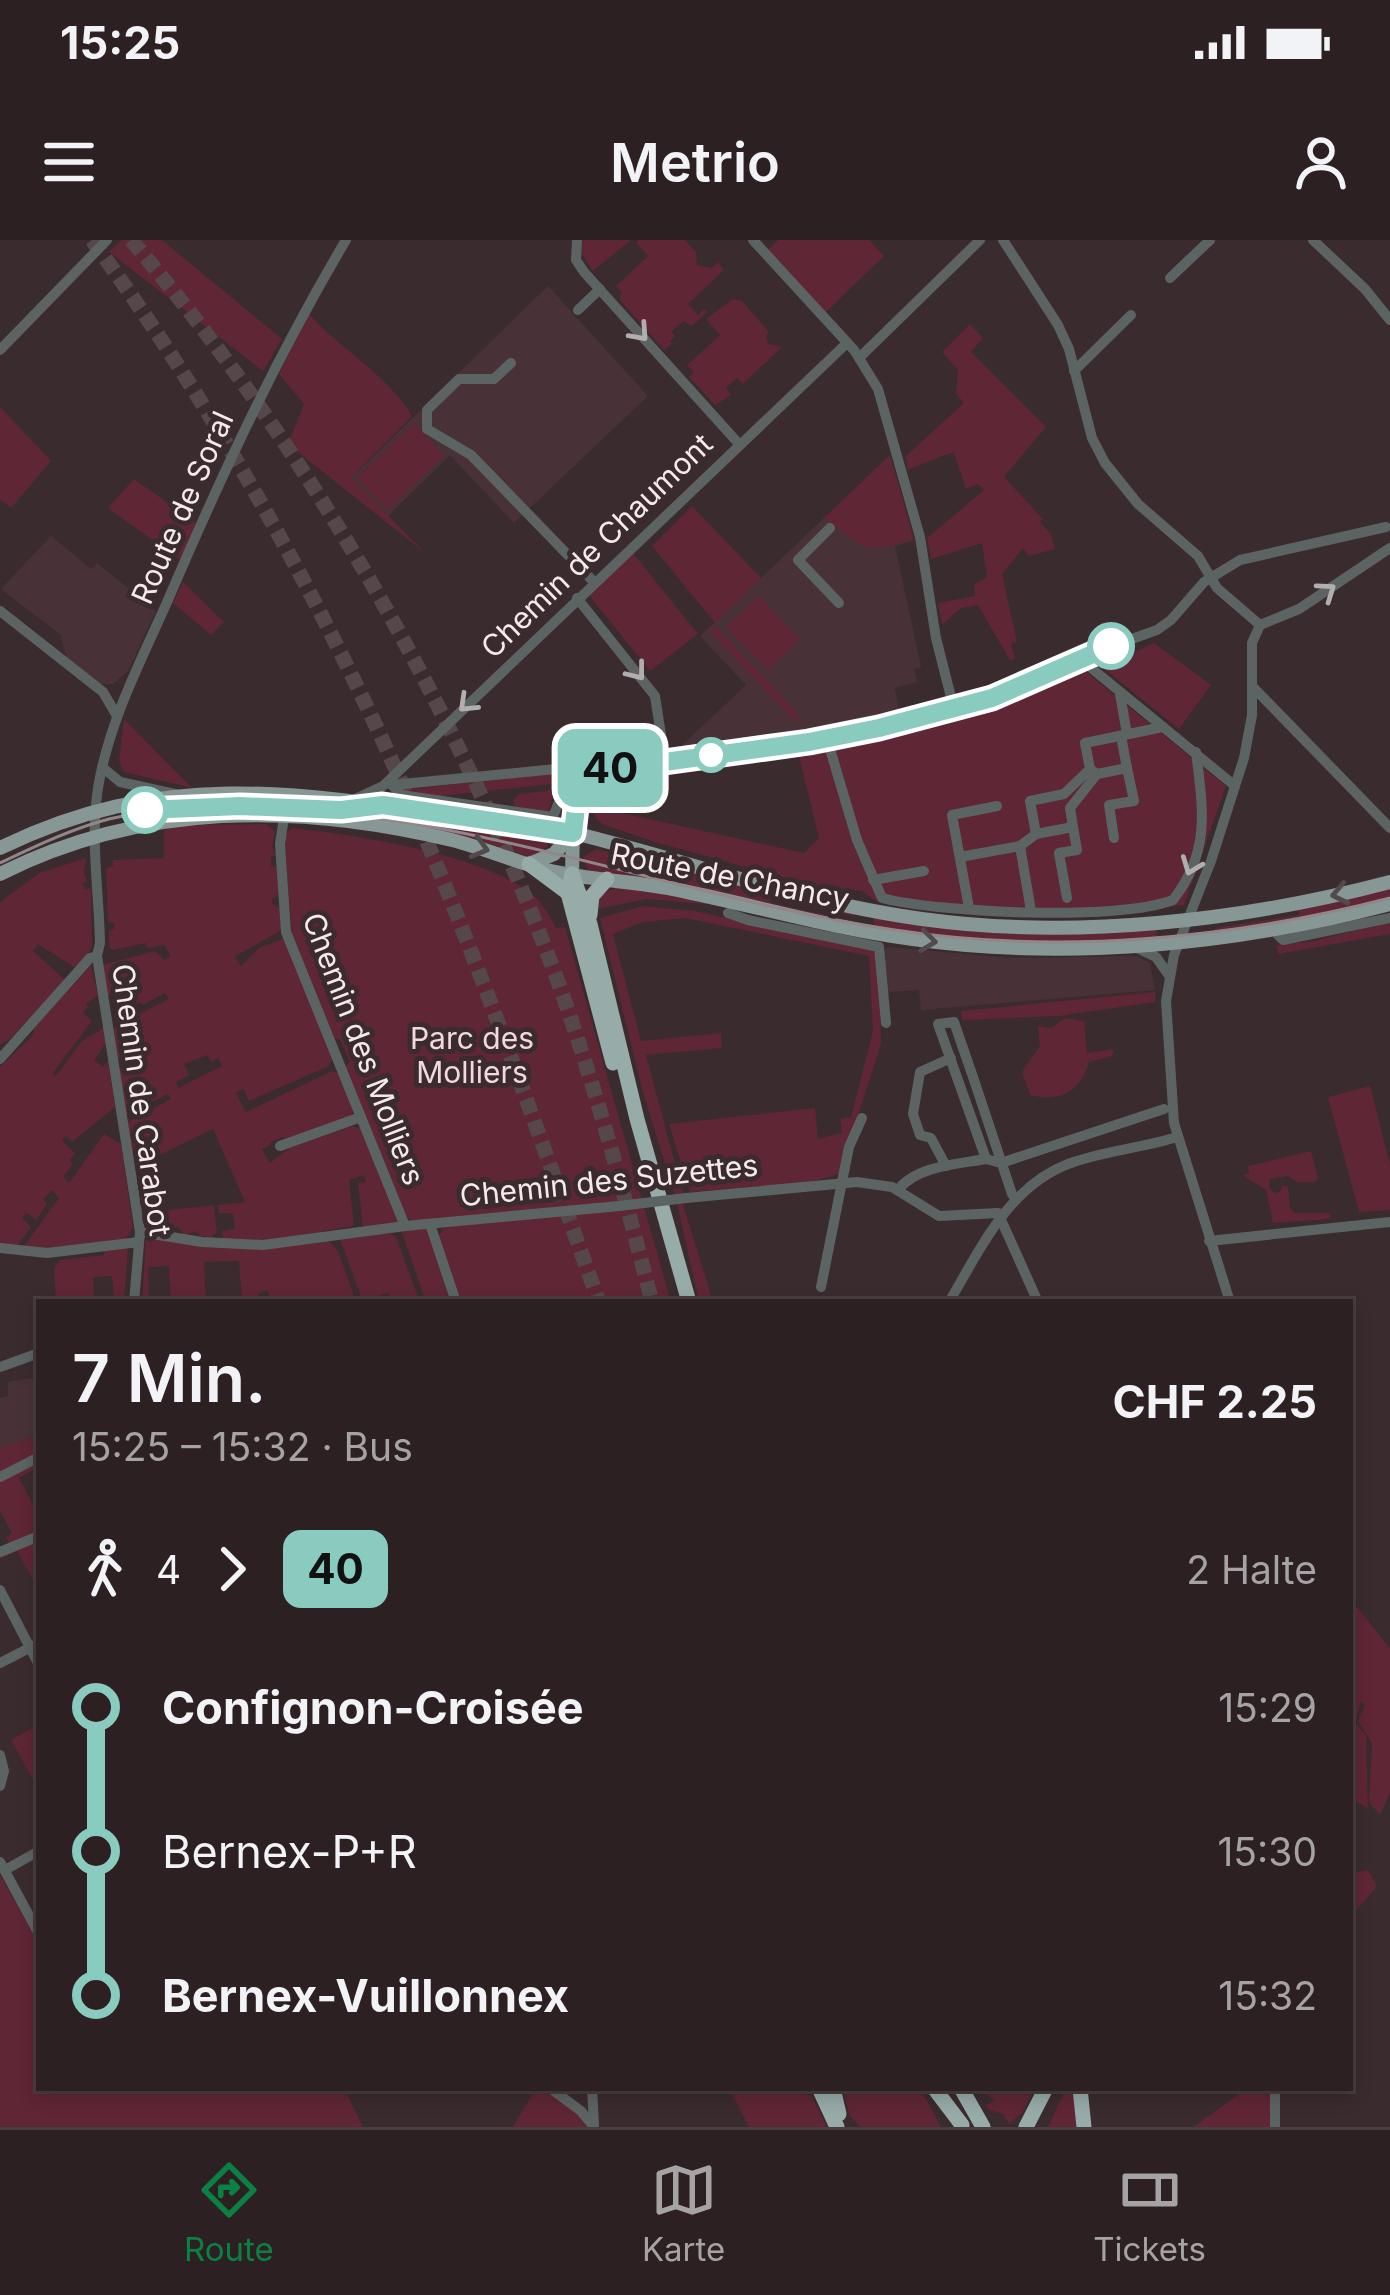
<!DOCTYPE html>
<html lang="de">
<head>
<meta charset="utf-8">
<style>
  :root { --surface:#2c2022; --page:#34282a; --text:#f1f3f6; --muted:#a6a3a5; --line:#483e40; --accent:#0b8043 }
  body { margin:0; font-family:Inter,sans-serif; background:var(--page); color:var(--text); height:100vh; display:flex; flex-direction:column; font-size:45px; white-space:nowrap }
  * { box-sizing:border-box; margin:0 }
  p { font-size:39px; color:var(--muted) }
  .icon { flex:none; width:66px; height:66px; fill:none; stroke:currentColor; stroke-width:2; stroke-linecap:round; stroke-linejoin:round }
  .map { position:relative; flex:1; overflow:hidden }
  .sheet { position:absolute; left:36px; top:1059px; width:1317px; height:792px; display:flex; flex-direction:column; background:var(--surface); border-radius:0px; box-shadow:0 6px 18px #0003,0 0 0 3px var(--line) }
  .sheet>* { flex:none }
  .badge { padding:0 24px; border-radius:18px; font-size:42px; line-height:78px }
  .map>.badge { position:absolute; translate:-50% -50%; box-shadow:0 0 0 6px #fff }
  .legs { display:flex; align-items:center; gap:18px; height:132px; padding:0 36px; font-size:39px }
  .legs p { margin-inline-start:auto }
  .head { display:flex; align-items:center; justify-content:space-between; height:204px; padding:0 36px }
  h1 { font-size:66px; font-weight:600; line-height:90px }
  ul { padding:0 36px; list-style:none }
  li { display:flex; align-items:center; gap:42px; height:144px; font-size:45px }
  li i { display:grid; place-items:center; width:18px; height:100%; margin:0 15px; background:currentColor }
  li i::after { content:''; width:30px; height:30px; margin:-15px; border:9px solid; border-radius:50%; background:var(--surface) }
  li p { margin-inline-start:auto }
  li:first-child i { background:linear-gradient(#0000 50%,currentColor 0) }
  li:last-child i { background:linear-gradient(currentColor 50%,#0000 0) }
  .status { display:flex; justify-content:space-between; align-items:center; height:84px; padding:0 60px; background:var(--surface); direction:ltr }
  .status svg { height:33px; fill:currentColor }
  header { display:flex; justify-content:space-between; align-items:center; height:156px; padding:0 36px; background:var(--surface); font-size:54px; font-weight:600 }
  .menu { display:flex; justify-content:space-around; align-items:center; height:168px; border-top:3px solid var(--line); background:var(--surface); font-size:33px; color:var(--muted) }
  .menu a { display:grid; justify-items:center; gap:6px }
  .menu .on { color:var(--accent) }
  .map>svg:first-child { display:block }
</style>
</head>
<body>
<div class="status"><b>15:25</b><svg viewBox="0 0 49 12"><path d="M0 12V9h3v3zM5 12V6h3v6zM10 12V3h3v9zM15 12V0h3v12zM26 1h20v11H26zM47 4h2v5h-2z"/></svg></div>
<header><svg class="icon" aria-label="menu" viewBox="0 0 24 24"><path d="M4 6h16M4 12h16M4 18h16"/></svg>Metrio<svg class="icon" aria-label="person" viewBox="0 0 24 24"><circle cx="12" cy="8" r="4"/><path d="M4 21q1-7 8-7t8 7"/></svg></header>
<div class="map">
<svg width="1390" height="1887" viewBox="0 0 1390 1887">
  <rect width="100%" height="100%" fill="#3a2b2e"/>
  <g fill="#483237">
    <polygon points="548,46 648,156 514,283 450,215 388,276 351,238"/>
    <polygon points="890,215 914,300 895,306 921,427 914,429 917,442 895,448 899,470 797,493 679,508 746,445 700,396"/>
    <polygon points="51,296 91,329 97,323 156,371 128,431 113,444 98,444 67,420 61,395 1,349"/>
    <polygon points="888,707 1010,718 1137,716 1150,723 1155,750 921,770 919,750 887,752 884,710"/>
    <polygon points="39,1137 39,1195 0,1208 0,1158 8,1156 8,1142"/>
  </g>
  <g fill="#5f2635" fill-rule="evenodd">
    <polygon points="122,0 162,0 282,99 263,131 109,12"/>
    <polygon points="583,0 631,0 593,31 581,13"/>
    <polygon points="639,0 685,0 696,12 697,25 712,28 718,22 724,30 688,64 698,75 704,69 707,72 692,86 683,81 671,92 675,96 670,101 672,104 664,110 619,59 622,53 616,46 648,16 636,2"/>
    <polygon points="778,0 869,0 884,16 825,73 767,11"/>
    <polygon points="733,59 742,61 769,92 766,97 769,104 782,107 743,144 737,138 726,148 731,155 715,165 689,137 694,132 687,125 720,95 706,79"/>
    <path d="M 309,74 C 341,110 387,134 412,176 L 351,238 L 425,313 L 288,204 L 304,164 L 279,134 Z"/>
    <polygon points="970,84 983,98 971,112 1046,187 1004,237 1043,279 1040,282 1051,294 1055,309 1029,316 1023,308 1002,334 1017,402 1011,403 1015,419 1010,420 978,365 961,368 942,385 938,363 975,356 974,344 987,337 982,303 931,319 927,298 984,250 978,244 966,249 954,212 907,230 906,216 964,163 956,153 958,130 942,112"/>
    <polygon points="0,167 51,221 11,268 0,259"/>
    <polygon points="414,183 444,216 388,270 357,238"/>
    <path d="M 890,215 L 914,300 C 862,314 866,310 824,278 Z"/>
    <polygon points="134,239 196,283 180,320 108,268"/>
    <polygon points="692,266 761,338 715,383 652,306"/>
    <polygon points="632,312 698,394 650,431 588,354"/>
    <polygon points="183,342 224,382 211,395 173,363"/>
    <polygon points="759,356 800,399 767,430 726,387"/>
    <polygon points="715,385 800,476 794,481 709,391"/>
    <polygon points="1154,403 1211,445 1179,489 1102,427"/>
    <path d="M 1084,430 L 1226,546 L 1184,665 L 1142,669 L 920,667 L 876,661 L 862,651 L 816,647 L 652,601 L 602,584 L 594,576 L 596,549 L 601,546 L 599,568 L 804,613 L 819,598 L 798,513 C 897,495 990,468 1084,430 Z"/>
    <polygon points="124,479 192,548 124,532 119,521"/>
    <polygon points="554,533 563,543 431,557 402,550"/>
    <polygon points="562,549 562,557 552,556 549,572 515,567 513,560 519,554"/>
    <polygon points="382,570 541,594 548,606 534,618 465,596 381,579"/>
    <path d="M 266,584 L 275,592 L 272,607 L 277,616 L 271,616 L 271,626 L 278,627 L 279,654 L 272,659 L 272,664 L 281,668 L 282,690 L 235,716 L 241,726 L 259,708 L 285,698 L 333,816 L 329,826 L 249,861 L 243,849 L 236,853 L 246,872 L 332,831 L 340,834 L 354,869 L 350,878 L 287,900 L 283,897 L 270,902 L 271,905 L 262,909 L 270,923 L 290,908 L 353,886 L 363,890 L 399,982 L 363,987 L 358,943 L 366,942 L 364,935 L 349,940 L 354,986 L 274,1000 L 223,1000 L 222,991 L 235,989 L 233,974 L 219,973 L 218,965 L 245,962 L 213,889 L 137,926 L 130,913 L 126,883 L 171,859 L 168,854 L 125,875 L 119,832 L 123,823 C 113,815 110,798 115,786 L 169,759 L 165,753 L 143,765 L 140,762 L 123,768 L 119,755 L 106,755 L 102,725 L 155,711 L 164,720 L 171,716 L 164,705 L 147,708 L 146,703 L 112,710 L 109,707 L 109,691 L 115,688 L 115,683 L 108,682 L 106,628 L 113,626 L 113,620 L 164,618 L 164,590 L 186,585 ZM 207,815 L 211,822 L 218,818 L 222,826 L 178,848 L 176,842 L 189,835 L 184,824 Z"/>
    <path d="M 292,588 C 355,595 487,614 535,657 C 544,665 550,677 556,688 L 565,687 L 671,1062 L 461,1062 L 439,996 L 444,988 L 464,985 L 412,981 L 406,976 L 345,827 L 350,822 L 340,799 L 332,798 L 292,696 L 284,595 Z"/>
    <polygon points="596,609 855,672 854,676 770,659 771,663 853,681 852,685 588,631 583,617"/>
    <polygon points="86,618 84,633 87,641 82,644 86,650 91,647 92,707 80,725 74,727 38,704 33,711 65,740 9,800 0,805 0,662 39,633"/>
    <polygon points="1390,646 1390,660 1215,692 1215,688 1299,675 1298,666"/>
    <polygon points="618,647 726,666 647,659 598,669 602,653"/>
    <polygon points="643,666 695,671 879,712 881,804 839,934 810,942 690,952 669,884 815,868 818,899 842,893 840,879 851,877 873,791 869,716 685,678 643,682 613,694 641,801 721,793 722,808 646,815 683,953 675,955 643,853 600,678"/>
    <polygon points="872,675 1156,685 1157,698 1011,703 876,689"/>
    <polygon points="1390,682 1390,694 1278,714 1276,705 1309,702"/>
    <polygon points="91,725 98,755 86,764 88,767 83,773 92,781 52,834 56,836 82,801 104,788 106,803 94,820 103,827 108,821 115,867 72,902 66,896 62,900 75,914 69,920 73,924 63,937 69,943 104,894 121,904 133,988 125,999 75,1009 22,1009 59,958 52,950 43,960 47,964 36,980 27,973 22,978 31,987 16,1007 0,1003 0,827 34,794 34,788"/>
    <polygon points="1155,752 1155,762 1059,776 962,780 961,771"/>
    <path d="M 1065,778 L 1084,781 L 1087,813 L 1114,809 L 1112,816 L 1089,822 C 1081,851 1060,863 1030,855 L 1022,832 L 1040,806 L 1038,786 L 1051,788 Z"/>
    <polygon points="1370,846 1390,925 1390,970 1359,972 1328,857"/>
    <polygon points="1311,911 1318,938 1314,942 1297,942 1288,936 1269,939 1269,948 1276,953 1280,952 1282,945 1288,947 1290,968 1295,973 1330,973 1330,979 1273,983 1266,950 1242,935 1249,933 1248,926"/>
    <polygon points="682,961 713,1062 699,1062 677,963"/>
    <polygon points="214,965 217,992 212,997 200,996 196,991 184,995 178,987 161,992 144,985 142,973"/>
    <polygon points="428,987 450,1062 426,1062 401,990"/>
    <polygon points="390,993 396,997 418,1057 416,1062 391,1062 388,1053 381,1055 382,1059 363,1062 340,999"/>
    <polygon points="146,997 204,1006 328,1000 338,1011 356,1062 301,1062 298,1056 272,1062 267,1050 258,1054 261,1062 256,1058 242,1062 239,1021 204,1022 206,1062 171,1062 169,1026 148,1027 149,1062 142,1062"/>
    <polygon points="122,1007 128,1009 124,1062 114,1062 112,1036 93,1037 94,1062 56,1062 54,1029 60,1020 104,1015 104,1010"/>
    <polygon points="39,1195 39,1227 19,1238 38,1274 39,1293 10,1304 6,1298 12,1293 0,1271 0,1208"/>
    <polygon points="39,1299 39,1351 17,1311 0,1319 0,1315"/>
    <polygon points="1350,1358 1390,1409 1390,1552 1380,1575 1369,1562 1372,1503 1358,1481 1365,1465 1361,1461 1355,1482 1366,1496 1368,1568 1350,1559 1350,1538 1356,1528 1350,1523"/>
    <polygon points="39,1484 39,1541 35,1543 11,1500"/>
    <polygon points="1368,1630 1377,1646 1350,1678 1350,1633"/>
    <polygon points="0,1635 39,1704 39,1848 344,1848 363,1887 0,1887"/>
    <polygon points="536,1848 544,1854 547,1849 582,1878 586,1887 513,1887"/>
    <polygon points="729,1848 804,1848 805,1854 811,1855 827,1887 749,1887"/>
    <polygon points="842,1848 920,1848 941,1887 861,1887 850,1876"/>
    <polygon points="980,1848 1035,1848 1022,1873 1009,1884 1003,1874 989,1870 986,1865 994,1861"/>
    <polygon points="1248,1848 1271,1848 1271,1887 1193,1887"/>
    <polygon points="1065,1850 1074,1854 1076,1887 1048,1887"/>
  </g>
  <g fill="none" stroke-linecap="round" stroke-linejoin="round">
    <g stroke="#56484a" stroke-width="15" stroke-dasharray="15 8" stroke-linecap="butt">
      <path d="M 92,0 C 203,152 296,316 376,486 C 462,671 530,870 599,1062"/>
      <path d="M 131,0 C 313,213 460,476 557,739 C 595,844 624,953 652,1062"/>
    </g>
    <g stroke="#5c6463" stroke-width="10">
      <polyline points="577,0 576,20 584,32 739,204"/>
      <polyline points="753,0 854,110 878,149 920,297 936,398 954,469"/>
      <polyline points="1003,0 1058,85 1069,109 1092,198 1105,223 1138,264 1198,316 1217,348 1260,385"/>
      <polyline points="1313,0 1365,49 1390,80"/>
      <polyline points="1170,38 1210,0"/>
      <polyline points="578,70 600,49"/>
      <polyline points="0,110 107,0"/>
      <polyline points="859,118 980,0"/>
      <polyline points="511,123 494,139 459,139 427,170 427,189 471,215 594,342"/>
      <polyline points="1074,131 1131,75"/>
      <polyline points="830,288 798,320 839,363"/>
      <polyline points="577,358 655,456 665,521"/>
      <polyline points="0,371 103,452 117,476"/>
      <polyline points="1260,385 1299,369 1390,308"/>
      <polyline points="1079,418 1235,546"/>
      <polyline points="1252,446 1390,588"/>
      <polyline points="1120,454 1127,494"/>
      <path d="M 827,499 L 857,600 L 882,658 C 939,673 1120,681 1173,660 C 1211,611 1203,569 1196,512"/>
      <polyline points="102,527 120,542 175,554"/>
      <polyline points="1097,534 1127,528 1121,496"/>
      <polyline points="392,545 576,527"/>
      <polyline points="392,545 401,555 553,577 558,564"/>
      <polyline points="355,559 383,546 847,103"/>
      <polyline points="284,577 280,604 286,692 405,986"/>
      <polyline points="1073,587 1070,568 1097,534 1090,529"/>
      <polyline points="573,593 579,542 592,532 827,499 976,463 1092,413 1157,390 1171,380 1204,342 1240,320 1386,287"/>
      <polyline points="1036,594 1030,561 1064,554 1090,529 1085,503 1163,487"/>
      <polyline points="1114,598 1109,565 1134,561 1127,528"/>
      <polyline points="1020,606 1036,594 1073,587 1077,610 1059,613 1067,658"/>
      <polyline points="960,617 1020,606 1031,671"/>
      <polyline points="873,640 924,631"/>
      <polyline points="969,668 952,575 997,566"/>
      <polyline points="728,673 748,680 879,707 886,783"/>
      <polyline points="1277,694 1283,700 1390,678"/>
      <polyline points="1135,707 1156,717 1168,734"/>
      <polyline points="0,819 90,718 97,716"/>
      <polyline points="280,906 361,877"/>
      <polyline points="946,926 931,898 920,895 913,874 920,832 951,818"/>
      <path d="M 898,950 C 916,926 958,924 986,919"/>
      <polyline points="686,958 857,942 892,947 939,976 998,973 1038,1062"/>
      <polyline points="1015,958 1012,954 973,837 954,782 938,784 986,919 1001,923 1164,869"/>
      <polyline points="430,984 456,1062"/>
      <polyline points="140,992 202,1002 263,1005 405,986 619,966"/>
      <polyline points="1209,1001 1390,982"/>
      <polyline points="0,1008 47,1013 139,1002"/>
      <polyline points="821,1047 849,907 862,878"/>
      <path d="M 134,1062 L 140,992 L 97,716 L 100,703 C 99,652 90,598 98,548 C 109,481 141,421 168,360 C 221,236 277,116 346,0"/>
      <path d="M 949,1062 C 980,1010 1008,947 1068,924 C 1103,911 1142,908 1177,897"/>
      <polyline points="1230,1062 1174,883 1166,761 1174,715 1211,621 1244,518 1252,475 1252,403 1260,385"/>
      <polyline points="0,1127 39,1113"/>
      <polyline points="0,1237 39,1217"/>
      <polyline points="0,1312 39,1296"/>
      <polyline points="0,1350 39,1425"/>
      <polyline points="0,1423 39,1403"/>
      <polyline points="0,1515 4,1531 0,1546"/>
      <polyline points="0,1622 39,1694"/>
      <polyline points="5,1630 39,1611"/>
      <polyline points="550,1848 581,1871 594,1887"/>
      <polyline points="592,1848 594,1884"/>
      <polyline points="1275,1887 1275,1848"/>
    </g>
    <g stroke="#879795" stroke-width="14">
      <path d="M 0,608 C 159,530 294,551 461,577 C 500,583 540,585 578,594 C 693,623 804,663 922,679 C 1074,700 1242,681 1390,642"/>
      <polyline points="529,624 554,614 573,593"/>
      <path d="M 0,634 C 143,562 298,563 452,600 C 484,608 515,622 547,630 C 588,640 631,641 673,649 C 753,665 831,688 913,699 C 1070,721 1237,704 1390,664"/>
      <polyline points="572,634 573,593"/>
    </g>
    <g stroke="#97aba9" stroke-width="15">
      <polyline points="529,624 568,653"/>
      <polyline points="572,634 590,684 637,879 689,1062"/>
      <polyline points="572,634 568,653 613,823"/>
      <polyline points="590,675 592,656 607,639"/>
      <polyline points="819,1848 837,1887"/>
      <polyline points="833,1848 839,1874"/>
      <polyline points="934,1848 962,1885"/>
      <polyline points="961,1848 983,1887"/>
      <polyline points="1080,1848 1084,1887"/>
      <polyline points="1026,1887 1046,1848"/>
    </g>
    <path stroke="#928688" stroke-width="3" d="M 0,623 C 36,606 71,589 109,579 C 156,568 206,567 254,568 C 473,572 679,658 895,690 C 1058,715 1231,699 1390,658"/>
    <polyline stroke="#5c6463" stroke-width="10" points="619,966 686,958"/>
  </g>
  <defs><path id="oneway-chevron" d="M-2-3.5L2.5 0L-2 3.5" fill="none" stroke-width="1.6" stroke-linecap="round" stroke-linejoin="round" transform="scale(3)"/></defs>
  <g stroke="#b0aeae">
    <use href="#oneway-chevron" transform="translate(640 93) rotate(48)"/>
    <use href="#oneway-chevron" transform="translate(1327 351) rotate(-35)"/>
    <use href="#oneway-chevron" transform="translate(637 432) rotate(52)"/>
    <use href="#oneway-chevron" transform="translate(467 464) rotate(136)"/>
    <use href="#oneway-chevron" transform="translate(1191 626) rotate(111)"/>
  </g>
  <g stroke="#514b4d">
    <use href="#oneway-chevron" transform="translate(480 608) rotate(16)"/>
    <use href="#oneway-chevron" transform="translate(1340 654) rotate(168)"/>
    <use href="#oneway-chevron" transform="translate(928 701) rotate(7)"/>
  </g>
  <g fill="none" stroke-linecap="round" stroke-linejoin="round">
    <defs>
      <polyline id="line-1" points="145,570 240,566 341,570 383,565 573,593 579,542 592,532 809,502 879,488 992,458 1111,406"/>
    </defs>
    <use href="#line-1" stroke="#fff" stroke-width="27"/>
    <use href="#line-1" stroke="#89cbbe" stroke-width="18"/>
  </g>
  <g fill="#fff" stroke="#89cbbe" stroke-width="6">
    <circle cx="1111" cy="406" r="21"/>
    <circle cx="711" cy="515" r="15"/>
    <circle cx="145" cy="570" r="21"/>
  </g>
  <g text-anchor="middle" stroke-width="10" stroke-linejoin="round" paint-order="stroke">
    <g font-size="30" fill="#f4eaec" stroke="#3a2b2e">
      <text transform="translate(183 268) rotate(-66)" y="10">Route de Soral</text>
      <text transform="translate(597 306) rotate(-44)" y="10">Chemin de Chaumont</text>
      <text transform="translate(730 637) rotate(11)" y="10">Route de Chancy</text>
      <text transform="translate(363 809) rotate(69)" y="10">Chemin des Molliers</text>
      <text transform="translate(141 860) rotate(82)" y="10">Chemin de Carabot</text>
      <text transform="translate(609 941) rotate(-6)" y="10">Chemin des Suzettes</text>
    </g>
    <g font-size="30" fill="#f3d8dd" stroke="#3a2b2e">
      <text x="472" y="809">Parc des<tspan x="472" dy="34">Molliers</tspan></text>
    </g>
  </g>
</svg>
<b class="badge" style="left:610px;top:528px;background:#89cbbe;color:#111">40</b>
<section class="sheet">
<div class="head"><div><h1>7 Min.</h1><p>15:25 – 15:32 · Bus</p></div><b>CHF 2.25</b></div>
<div class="legs"><svg class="icon" aria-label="walk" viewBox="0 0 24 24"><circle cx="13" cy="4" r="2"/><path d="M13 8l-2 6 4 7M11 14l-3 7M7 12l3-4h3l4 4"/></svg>4<svg class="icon" aria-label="forward" viewBox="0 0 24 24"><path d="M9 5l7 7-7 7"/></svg><b class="badge" style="background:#89cbbe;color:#111">40</b><p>2 Halte</p></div>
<ul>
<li><i style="color:#89cbbe"></i><b>Confignon-Croisée</b><p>15:29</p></li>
<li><i style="color:#89cbbe"></i><span>Bernex-P+R</span><p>15:30</p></li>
<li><i style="color:#89cbbe"></i><b>Bernex-Vuillonnex</b><p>15:32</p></li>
</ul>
</section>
</div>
<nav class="menu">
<a class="on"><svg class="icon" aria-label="directions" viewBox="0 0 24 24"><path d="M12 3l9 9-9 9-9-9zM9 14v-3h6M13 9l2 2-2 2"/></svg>Route</a>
<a><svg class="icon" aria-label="map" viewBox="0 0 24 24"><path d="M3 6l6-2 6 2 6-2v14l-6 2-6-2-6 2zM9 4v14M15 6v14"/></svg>Karte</a>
<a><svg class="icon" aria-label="tickets" viewBox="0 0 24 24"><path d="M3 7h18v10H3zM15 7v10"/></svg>Tickets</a>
</nav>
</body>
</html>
